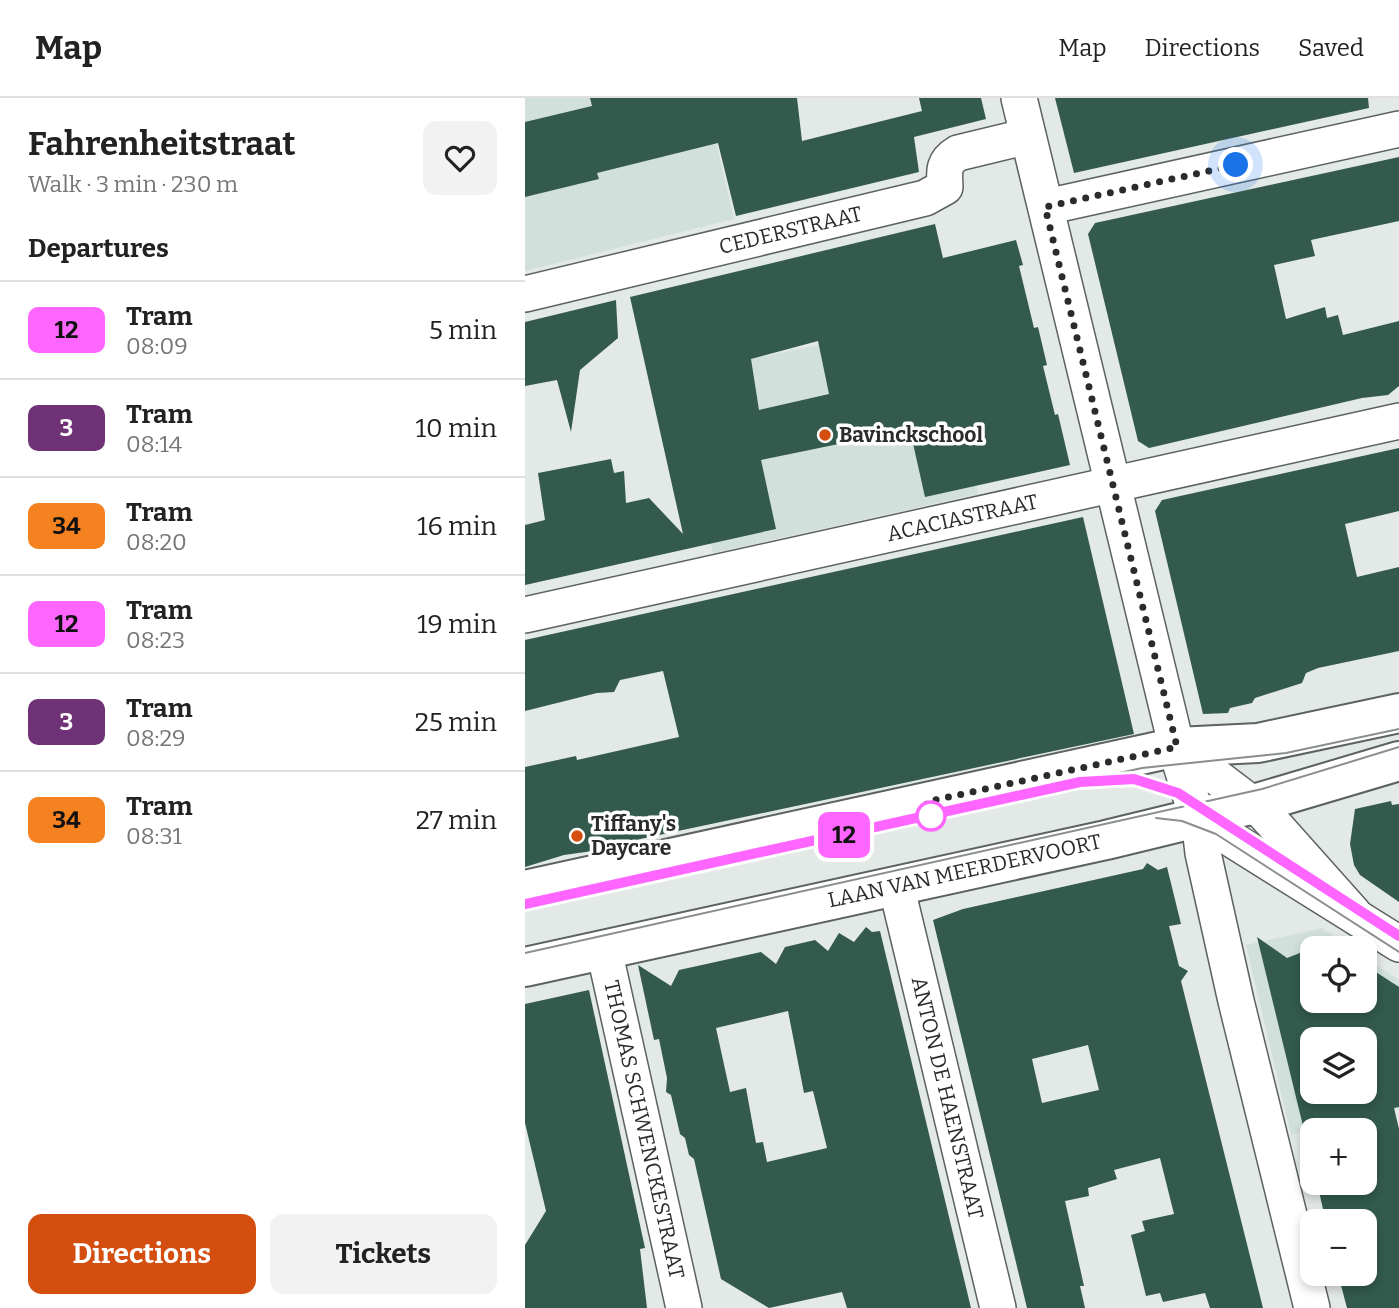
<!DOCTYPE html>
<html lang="en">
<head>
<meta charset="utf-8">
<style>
  :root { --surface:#fff; --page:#f2f2f2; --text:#222; --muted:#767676; --line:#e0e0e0; --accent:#d44e10 }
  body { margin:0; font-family:Bitter,serif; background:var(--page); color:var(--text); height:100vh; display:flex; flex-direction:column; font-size:26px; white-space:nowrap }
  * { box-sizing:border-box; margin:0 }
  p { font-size:23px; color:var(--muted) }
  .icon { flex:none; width:38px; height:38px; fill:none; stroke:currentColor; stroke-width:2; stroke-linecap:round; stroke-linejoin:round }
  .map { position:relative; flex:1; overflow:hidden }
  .details { display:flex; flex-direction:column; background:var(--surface); width:525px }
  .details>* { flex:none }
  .badge { padding:0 14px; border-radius:10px; font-size:24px; line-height:46px }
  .buttons { position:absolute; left:775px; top:838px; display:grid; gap:14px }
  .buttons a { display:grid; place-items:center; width:77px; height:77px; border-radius:14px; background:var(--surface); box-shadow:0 4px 10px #0003; font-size:35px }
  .you { position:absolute; width:35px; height:35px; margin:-18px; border:5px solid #fff; border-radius:50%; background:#1a73e8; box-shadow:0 0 0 10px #1a73e833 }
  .map>.badge { position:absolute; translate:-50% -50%; box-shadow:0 0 0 4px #fff }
  h2 { padding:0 28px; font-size:26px; line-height:63px }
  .round { display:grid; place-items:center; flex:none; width:74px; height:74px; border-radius:14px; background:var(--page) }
  .overview { display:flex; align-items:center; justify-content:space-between; height:119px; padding:0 28px }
  h1 { font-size:33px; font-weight:700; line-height:52px }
  .primary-button { display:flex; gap:14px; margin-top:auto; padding:14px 28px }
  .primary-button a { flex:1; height:80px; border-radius:14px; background:var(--accent); color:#fff; font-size:28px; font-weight:700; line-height:80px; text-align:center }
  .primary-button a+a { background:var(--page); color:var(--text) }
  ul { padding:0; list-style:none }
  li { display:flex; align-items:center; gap:21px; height:98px; padding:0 28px; border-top:2px solid var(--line) }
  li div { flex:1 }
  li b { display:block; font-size:26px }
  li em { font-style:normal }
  li .badge { min-width:77px; font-weight:700; text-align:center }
  header { display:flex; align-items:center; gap:42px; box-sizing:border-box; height:98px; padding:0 35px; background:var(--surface); border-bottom:2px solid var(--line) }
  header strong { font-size:33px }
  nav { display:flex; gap:38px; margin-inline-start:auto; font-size:24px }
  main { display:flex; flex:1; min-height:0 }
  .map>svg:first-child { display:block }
</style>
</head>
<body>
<header>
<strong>Map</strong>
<nav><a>Map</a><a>Directions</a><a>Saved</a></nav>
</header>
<main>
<section class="details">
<div class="overview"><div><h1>Fahrenheitstraat</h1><p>Walk · 3 min · 230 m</p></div><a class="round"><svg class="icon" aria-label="heart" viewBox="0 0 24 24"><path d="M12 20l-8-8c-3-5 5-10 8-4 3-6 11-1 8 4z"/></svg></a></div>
<h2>Departures</h2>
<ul>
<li><span class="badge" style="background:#f6f;color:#111">12</span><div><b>Tram</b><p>08:09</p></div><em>5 min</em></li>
<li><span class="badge" style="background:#703276;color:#fff">3</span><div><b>Tram</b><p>08:14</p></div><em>10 min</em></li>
<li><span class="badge" style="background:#f58220;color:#111">34</span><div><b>Tram</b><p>08:20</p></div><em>16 min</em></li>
<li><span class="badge" style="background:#f6f;color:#111">12</span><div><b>Tram</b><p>08:23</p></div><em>19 min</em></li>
<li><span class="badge" style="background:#703276;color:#fff">3</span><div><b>Tram</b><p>08:29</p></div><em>25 min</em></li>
<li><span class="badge" style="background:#f58220;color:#111">34</span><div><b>Tram</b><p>08:31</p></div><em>27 min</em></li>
</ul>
<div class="primary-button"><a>Directions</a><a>Tickets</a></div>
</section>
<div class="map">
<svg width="874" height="1210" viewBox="0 0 874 1210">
  <rect width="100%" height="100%" fill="#e3e9e7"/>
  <g fill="#d2e0db" fill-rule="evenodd">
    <polygon points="0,0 181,0 209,121 0,173"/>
    <polygon points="416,222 453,396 188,455 146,277"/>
    <path d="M 797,830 L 827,850 L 788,850 L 788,903 L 840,903 L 840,859 L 874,882 L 874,1010 L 766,1037 L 721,847 ZM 788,942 L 840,942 L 840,994 L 788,994 Z"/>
  </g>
  <g fill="#335a4d" fill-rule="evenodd">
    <polygon points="65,0 272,0 277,43 397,13 394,0 456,0 461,21 389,39 394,74 211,118 193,45 72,75 74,81 0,99 0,24 67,8"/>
    <polygon points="530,0 843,0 844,10 549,75"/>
    <polygon points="874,59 874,123 786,142 790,158 749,167 761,221 800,209 802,220 813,217 818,237 874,223 874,288 863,297 837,300 624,350 613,343 563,136 570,125"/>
    <path d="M 410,126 L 418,160 L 491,142 L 498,167 L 494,168 L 509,230 L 513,229 L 522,267 L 518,268 L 530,317 L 533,316 L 545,367 L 400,399 L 387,341 L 367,335 L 236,362 L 251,431 L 0,487 L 0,427 L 20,422 L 13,375 L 86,361 L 89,375 L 99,373 L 101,405 L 124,400 L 158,436 L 105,199 ZM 293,243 L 304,296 L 234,312 L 226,261 Z"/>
    <polygon points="91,202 93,240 55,272 46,334 32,282 0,288 0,224"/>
    <polygon points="874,350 874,413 820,426 832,479 874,469 874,553 793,570 781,575 777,585 730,600 727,605 705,610 703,615 678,616 630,413 637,402"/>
    <polygon points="558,419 609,636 106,743 82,751 39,757 0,769 0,669 51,658 52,662 154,639 138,573 95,582 89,594 72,595 0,613 0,542"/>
    <polygon points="866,703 867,707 874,706 874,804 835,777 829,767 825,746 830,711"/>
    <path d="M 622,765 L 633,772 L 642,769 L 656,826 L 644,828 L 654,868 L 663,873 L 656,883 L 738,1210 L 685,1210 L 680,1195 L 638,1204 L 635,1195 L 621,1198 L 606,1137 L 620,1133 L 617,1123 L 649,1116 L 635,1060 L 589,1072 L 592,1081 L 563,1090 L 564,1098 L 540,1103 L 559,1188 L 555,1188 L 560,1210 L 502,1210 L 408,822 L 438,811 L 618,771 ZM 563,947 L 574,992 L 517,1005 L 507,961 Z"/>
    <path d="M 341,829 L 347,834 L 355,833 L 446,1210 L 322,1210 L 317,1194 L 244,1210 L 196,1181 L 169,1061 L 164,1057 L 160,1040 L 155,1036 L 146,997 L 141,994 L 142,980 L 134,941 L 129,942 L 113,867 L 146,888 L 154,872 L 236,854 L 251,866 L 260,849 L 290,842 L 303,853 L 314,835 L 329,844 ZM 263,913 L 279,995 L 288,993 L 302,1050 L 242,1064 L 238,1044 L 231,1045 L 221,990 L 205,994 L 191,930 Z"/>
    <path d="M 732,839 L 762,860 L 788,850 L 788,903 L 840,903 L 840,867 L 874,889 L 874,1009 L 869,1010 L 874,1031 L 874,1210 L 822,1210 L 813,1176 L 840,1176 L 840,1124 L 801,1124 L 792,1085 L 840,1085 L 840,1032 L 779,1032 ZM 788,942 L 840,942 L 840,994 L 788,994 Z"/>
    <polygon points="64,892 120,1150 115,1151 122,1210 0,1210 0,1147 21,1113 0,1025 0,906"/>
  </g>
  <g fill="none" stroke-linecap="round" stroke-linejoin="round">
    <defs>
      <g id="street">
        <polyline points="494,0 656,667 675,729 678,755 711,903 787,1210"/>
        <polyline points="521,109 874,31"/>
        <path id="s1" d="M 0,196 L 400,100 L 420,89 C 419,73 418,64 433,55 L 503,38"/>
        <path id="s2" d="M 0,517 L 874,323"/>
        <polyline points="652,649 739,715 829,816"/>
        <polyline points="671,719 874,846"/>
        <path id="s3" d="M 371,787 L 473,1210"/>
        <path id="s4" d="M 79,852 L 159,1210"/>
      </g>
      <g id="secondary">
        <polyline points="0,792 652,649 733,645 874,615"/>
        <path id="s5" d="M 0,869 L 581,742 L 729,706 L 874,663"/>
      </g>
    </defs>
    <use href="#street" stroke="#5c6260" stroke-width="38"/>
    <use href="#secondary" stroke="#5c6260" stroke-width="42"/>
    <use href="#street" stroke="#fff" stroke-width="35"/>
    <use href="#secondary" stroke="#fff" stroke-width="38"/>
    <g stroke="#8a8e8d" stroke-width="2">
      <polyline points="593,681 638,689 664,700 874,838"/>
      <polyline points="631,720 657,723 691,736 874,854"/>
      <polyline points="0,806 617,670 761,655 874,631"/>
      <polyline points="0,855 737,691 874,649"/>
    </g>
  </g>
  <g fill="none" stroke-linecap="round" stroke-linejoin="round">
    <defs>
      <polyline id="line" points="0,806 555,684 609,681 653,695 874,838"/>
    </defs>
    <use href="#line" stroke="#fff" stroke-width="16"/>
    <use href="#line" stroke="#f6f" stroke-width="10"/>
    <polyline stroke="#292c2b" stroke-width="7" stroke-dasharray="0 12.6" points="406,718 401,704 652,649 520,109 711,67"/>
  </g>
  <g fill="#d44e10" stroke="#fff" stroke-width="2.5">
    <circle cx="300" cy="337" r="7"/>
    <circle cx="52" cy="738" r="7"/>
  </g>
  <circle fill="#fff" stroke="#f6f" stroke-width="3.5" cx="406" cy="718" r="14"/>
  <g text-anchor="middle" stroke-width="7" stroke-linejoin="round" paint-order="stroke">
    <g font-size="21" fill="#292c2b" stroke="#fff">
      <text dy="7" stroke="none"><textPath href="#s1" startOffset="273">CEDERSTRAAT</textPath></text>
      <text dy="7" stroke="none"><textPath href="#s2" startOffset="448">ACACIASTRAAT</textPath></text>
      <text dy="7" stroke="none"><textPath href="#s5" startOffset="450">LAAN VAN MEERDERVOORT</textPath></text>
      <text dy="7" stroke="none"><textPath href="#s3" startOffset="219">ANTON DE HAENSTRAAT</textPath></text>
      <text dy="7" stroke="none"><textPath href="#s4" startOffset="184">THOMAS SCHWENCKESTRAAT</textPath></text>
    </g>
    <g font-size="21" font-weight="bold" fill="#292c2b" stroke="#fff" text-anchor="start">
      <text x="314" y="344">Bavinckschool</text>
      <text x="66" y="733">Tiffany's<tspan x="66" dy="24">Daycare</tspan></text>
    </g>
  </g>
</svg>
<div class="buttons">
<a><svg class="icon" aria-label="locate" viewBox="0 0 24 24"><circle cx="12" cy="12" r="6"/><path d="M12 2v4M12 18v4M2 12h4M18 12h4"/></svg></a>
<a><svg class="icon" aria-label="layers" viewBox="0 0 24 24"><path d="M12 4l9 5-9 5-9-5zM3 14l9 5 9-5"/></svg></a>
<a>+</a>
<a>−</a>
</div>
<div class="you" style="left:711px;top:67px"></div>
<b class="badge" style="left:319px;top:737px;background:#f6f;color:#111">12</b>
</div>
</main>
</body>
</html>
